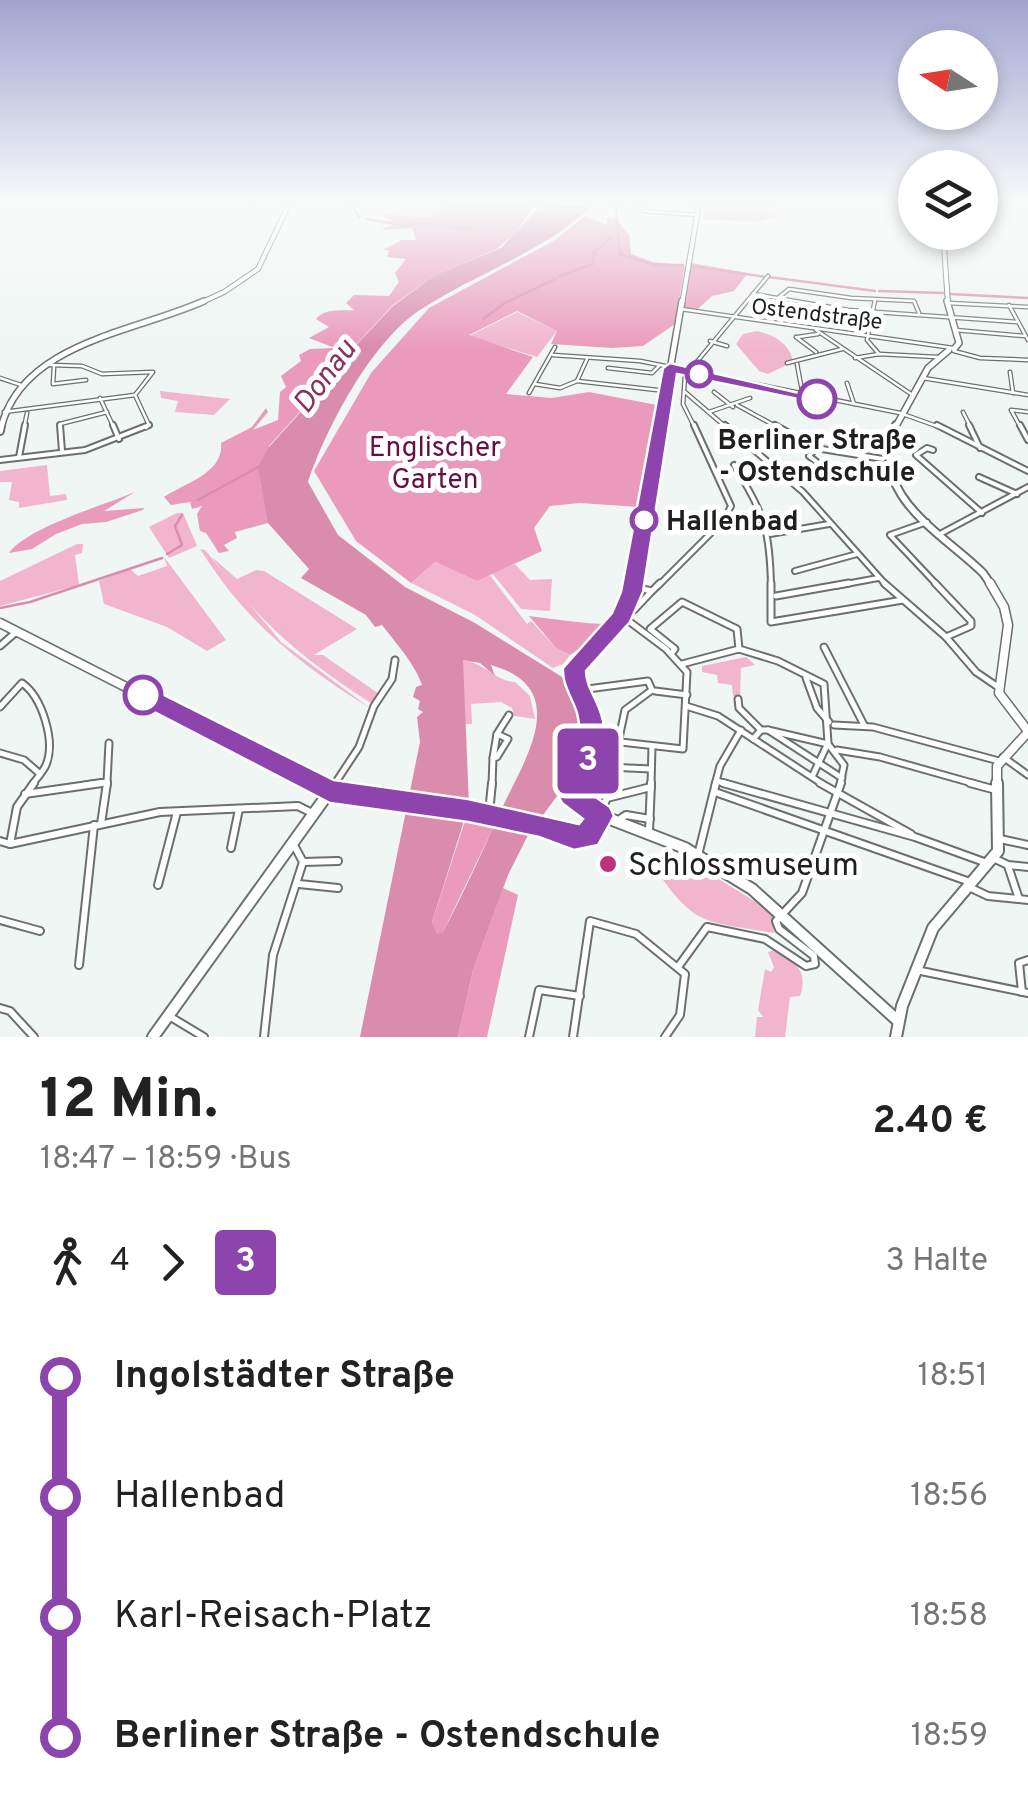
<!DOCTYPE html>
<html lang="de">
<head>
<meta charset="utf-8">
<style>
  :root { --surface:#fff; --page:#f6f6f6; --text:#222; --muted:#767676 }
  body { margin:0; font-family:Overpass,sans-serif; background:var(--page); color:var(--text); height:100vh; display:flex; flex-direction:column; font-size:38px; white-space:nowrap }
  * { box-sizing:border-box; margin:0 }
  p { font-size:32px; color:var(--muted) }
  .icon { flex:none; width:55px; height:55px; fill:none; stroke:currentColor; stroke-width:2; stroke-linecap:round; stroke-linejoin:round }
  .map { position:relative; height:1037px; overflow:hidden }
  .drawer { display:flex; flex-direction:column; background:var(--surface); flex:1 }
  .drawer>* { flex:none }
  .badge { padding:0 20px; border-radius:8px; font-size:35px; line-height:65px }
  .needle { width:65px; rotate:282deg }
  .controls { position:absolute; left:898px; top:30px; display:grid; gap:20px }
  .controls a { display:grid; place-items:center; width:100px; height:100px; border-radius:50%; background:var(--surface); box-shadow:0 5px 15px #0003; font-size:50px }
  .map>.badge { position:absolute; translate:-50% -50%; box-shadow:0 0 0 5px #fff }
  .legs { display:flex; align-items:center; gap:15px; height:110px; padding:0 40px; font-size:32px }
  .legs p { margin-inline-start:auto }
  .headline { display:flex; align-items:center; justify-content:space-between; height:170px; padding:0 40px }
  h1 { font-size:55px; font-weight:800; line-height:75px }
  ul { padding:0 40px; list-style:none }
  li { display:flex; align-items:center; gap:35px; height:120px; font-size:38px }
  li i { display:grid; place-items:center; width:15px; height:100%; margin:0 12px; background:currentColor }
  li i::after { content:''; width:25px; height:25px; margin:-12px; border:8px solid; border-radius:50%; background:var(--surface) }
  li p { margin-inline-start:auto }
  li:first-child i { background:linear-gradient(#0000 50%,currentColor 0) }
  li:last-child i { background:linear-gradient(currentColor 50%,#0000 0) }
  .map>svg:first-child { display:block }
</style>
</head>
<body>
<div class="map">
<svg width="1028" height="1037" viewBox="0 0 1028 1037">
  <rect width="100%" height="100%" fill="#eff6f4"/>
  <g fill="#f1b6cd">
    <polygon points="705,204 768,204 779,216 758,222 703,219"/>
    <polygon points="517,312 557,331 537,357 469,336"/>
    <path d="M 757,331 C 774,335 790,344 793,362 L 768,374 L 759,371 L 736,344 L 743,334 Z"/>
    <polygon points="160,391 230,399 214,415 175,412 178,401 161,398"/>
    <polygon points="47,465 50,496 66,494 67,500 19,508 19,502 9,500 12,482 0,482 0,471"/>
    <polygon points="177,513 183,513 197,546 169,558 149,527"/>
    <polygon points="77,544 83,544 82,553 75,555 79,585 0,606 0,581"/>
    <path d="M 200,549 L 205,550 L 281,642 L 370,708 C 297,663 246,622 200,549 Z"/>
    <polygon points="164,557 170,565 226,640 207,651 167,627 104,604 99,581 130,569 138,576 167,566"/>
    <path d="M 212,557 L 237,579 L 256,570 L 264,571 L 357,629 L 314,655 L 323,655 L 379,694 L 371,703 C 305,661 258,622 212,557 Z"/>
    <polygon points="435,562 477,581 489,574 527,624 531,621 556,648 570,655 563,664 553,668 475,615 411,583"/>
    <polygon points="515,564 530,580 552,579 550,611 521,609 492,573"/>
    <polygon points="746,657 755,665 741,668 740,697 733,696 732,685 718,683 717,675 702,672 702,666"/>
    <path d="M 462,660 C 484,662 494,681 515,682 L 530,696 L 535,719 L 514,716 L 512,708 L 501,702 L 471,704 L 472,724 L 465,724 Z"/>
    <path d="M 678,854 L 772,912 L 774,933 C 698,920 695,927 649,860 L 669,872 Z"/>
    <path d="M 778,949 C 797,966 808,970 800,996 L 790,997 L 785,1037 L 755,1037 L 757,1017 L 763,1017 L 758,1010 L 765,969 L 771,972 L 774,967 L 768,952 Z"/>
  </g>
  <g fill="#ea9bbc">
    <path d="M 452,204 L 536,204 L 516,232 L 497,249 L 435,275 L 393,305 L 308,396 L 307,404 L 269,446 L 268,523 L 235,532 L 237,538 L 224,545 L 229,551 L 219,553 L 206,533 L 200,531 L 197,514 L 202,506 L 192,509 L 190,502 L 171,505 L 164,497 C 185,483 224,473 221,443 L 252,427 L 266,408 L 268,412 L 253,430 L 278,420 L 280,392 L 286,387 L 281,376 L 301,361 L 299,355 L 310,349 L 335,348 L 309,338 L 329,327 L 316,319 C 325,308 340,311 354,310 L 346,303 L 354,295 L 389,296 L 399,282 L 395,273 L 406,259 L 387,257 L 389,250 L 383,250 L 402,240 L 416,240 L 412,228 L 380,230 L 396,224 L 381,215 L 432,217 L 431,210 Z"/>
    <polygon points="585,216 607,225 607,218 617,220 629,235 631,254 653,262 685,265 675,324 643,346 612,348 551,344 557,331 517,311 469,335 533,357 506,394 552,398 589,392 657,405 639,507 580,503 550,506 534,528 542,551 477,581 435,562 411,583 356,541 314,471 371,373 429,308 555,240"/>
    <polygon points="691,263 748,273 734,291 712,296 698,309 683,308"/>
    <path d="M 135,492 L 104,511 L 144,508 L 143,510 L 106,522 L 82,524 L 56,534 L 32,549 L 9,553 C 26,528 104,505 135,492 Z"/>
    <path d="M 529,616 C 555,619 577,623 603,624 L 585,645 L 570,655 L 556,648 Z"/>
    <polygon points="465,821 495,824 443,932 437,935 432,922"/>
    <polygon points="503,888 518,895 487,1037 458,1037 473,970"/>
  </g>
  <path fill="#da8cad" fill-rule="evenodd" d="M 542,204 L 591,207 C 542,253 476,273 420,310 C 372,341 326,428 308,482 L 338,535 L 405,587 L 475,623 L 567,680 L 581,714 L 586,746 L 565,785 L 527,837 L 508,875 L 473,970 L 458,1037 L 360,1037 L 420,742 L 417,717 L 423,712 L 418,709 L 420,701 L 413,697 L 416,687 L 422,685 C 415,664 395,642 382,625 L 375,627 L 366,615 L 301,578 L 309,569 L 268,523 L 258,467 L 269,447 L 307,405 L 308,396 L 393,306 L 435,275 L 501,248 ZM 463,660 L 480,663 L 495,676 L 491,665 C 575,689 523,762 500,812 C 482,853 464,892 443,932 L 437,934 L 432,922 L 469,805 Z"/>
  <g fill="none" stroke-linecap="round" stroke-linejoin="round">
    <g stroke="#da8cad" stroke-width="2.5">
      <polyline points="615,204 620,254 654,265 683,265"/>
      <polyline points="351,205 359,217"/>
      <polyline points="367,219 401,225 427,224"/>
      <polyline points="429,224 477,230"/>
      <polyline points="691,266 765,277"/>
      <polyline points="559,276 593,264 594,252 612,237"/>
      <polyline points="769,277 875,291"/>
      <polyline points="879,291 943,293"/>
      <polyline points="950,294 1028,298"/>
      <polyline points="483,319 505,303 555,279"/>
      <polyline points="198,500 258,467"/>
      <polyline points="167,554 182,545 175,526 182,515"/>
      <polyline points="0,608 30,602 162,558"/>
    </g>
    <defs>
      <g id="street-far3">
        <polyline points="642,204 643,211 697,215"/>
        <polyline points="753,294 848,310 1017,322"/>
        <polyline points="778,298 789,289 851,298 914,301 919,313"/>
        <polyline points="875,300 867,340 879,354"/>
        <polyline points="948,303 1028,307"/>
        <polyline points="1009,305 1028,340"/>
        <polyline points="681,309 953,348"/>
        <polyline points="816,330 911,394"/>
        <polyline points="955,330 1025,336"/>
        <polyline points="796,337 816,352"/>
        <polyline points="798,337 818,334"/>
        <polyline points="710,341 727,346"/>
        <polyline points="954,351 980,358 1028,360"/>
        <polyline points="553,355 640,361 900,413 942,428"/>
        <polyline points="855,358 879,354 937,357"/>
        <polyline points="787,363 842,349"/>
        <polyline points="797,364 803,396"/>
        <polyline points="51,365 82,366 102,374 153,372 135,395"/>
        <polyline points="54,366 53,384 86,380"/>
        <polyline points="608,368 652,373 659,366"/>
        <polyline points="1010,372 1013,393"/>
        <polyline points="0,378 21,385"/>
        <polyline points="923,378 1028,395"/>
        <polyline points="577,381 666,391"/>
        <polyline points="847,383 854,404"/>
        <polyline points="535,384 560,388 577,381 587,359"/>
        <polyline points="685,392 727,428"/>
        <polyline points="714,392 733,407"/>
        <polyline points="529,393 555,347"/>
        <polyline points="135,395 149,425 146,428"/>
        <polyline points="100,398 114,428"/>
        <polyline points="737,405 779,428"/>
        <polyline points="4,412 135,395"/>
        <polyline points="709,412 750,398"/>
        <polyline points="963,412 971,428"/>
        <polyline points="24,428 27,413"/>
        <polyline points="60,428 60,424 107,412"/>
        <polyline points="695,428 683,404 685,376 768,276"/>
        <polyline points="1021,428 1011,410 1028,412"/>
      </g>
      <g id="street-far2">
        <polyline points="60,425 62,451"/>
        <polyline points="113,425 119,439"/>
        <polyline points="725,425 803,492 887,586"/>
        <polyline points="775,425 816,448"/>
        <polyline points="937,425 1028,471"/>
        <polyline points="969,425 980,448"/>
        <polyline points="1020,425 1028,440"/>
        <polyline points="933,450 927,448 916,455 982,513"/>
        <polyline points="19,457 25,425"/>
        <polyline points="0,460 85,450 149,425"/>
        <path d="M 734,465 C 764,513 770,529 771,586"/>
        <polyline points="822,466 809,456 816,448 883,459"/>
        <polyline points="979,477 1017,494"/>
        <polyline points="927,522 890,535 938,586"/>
        <polyline points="770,534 829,524"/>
        <polyline points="940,534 1028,487"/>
        <polyline points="795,571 857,554"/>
        <polyline points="658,586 724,520 731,506 694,425"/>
        <polyline points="835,586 878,578"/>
      </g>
      <g id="street-far1">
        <polyline points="771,583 771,622 903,600"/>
        <polyline points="884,583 946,637 976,672 998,687"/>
        <polyline points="935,583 971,621 971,626 946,637"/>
        <polyline points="633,587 652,591 660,583"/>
        <polyline points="776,596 849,583"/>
        <polyline points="634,610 651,592"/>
        <polyline points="0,646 15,633"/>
        <polyline points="824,647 864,725"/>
        <polyline points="739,649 778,661 824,684 828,743 812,777"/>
        <polyline points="671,654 675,649 650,629 682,602 737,629 739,649"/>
        <polyline points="682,664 739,649"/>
        <polyline points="806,678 817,708 829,722"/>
        <polyline points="580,690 648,681 652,690 625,710 618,743"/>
        <polyline points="655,691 687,695"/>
        <polyline points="738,699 739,708 761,730"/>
        <polyline points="686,706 718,716 824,785"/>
        <path d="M 0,707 L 22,683 C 42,697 56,741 46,765 C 43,772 36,779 32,785"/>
        <polyline points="834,725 873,727 999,761"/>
        <polyline points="768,730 842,778"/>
        <polyline points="497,734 509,715"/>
        <polygon points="497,734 508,739 497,757 493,758"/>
        <polyline points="594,739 683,749 687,672 666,649 622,616"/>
        <polyline points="753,739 761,730 768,730 828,744"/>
        <polyline points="828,744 844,765 840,785"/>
        <polyline points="837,750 880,757 979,785"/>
        <polyline points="0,753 24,760 39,773"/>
        <polyline points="1003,757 1028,775"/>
        <polyline points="586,766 651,769"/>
        <polyline points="717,781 731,785"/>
        <polyline points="107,782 109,743"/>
        <polyline points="85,785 107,782 107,785"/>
        <polyline points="334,785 359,747 374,706 392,679 395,660"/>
        <polyline points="492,785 493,758"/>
        <polyline points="651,785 652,746"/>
        <polyline points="715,785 720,766 741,730"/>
      </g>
      <g id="street">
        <polyline points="723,783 915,837 984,862"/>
        <polyline points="820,783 911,834"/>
        <polyline points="970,783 996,790"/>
        <polyline points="332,789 336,783"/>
        <polyline points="715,792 970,882"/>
        <polyline points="25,794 102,783"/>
        <polyline points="601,811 607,798 651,787"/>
        <polyline points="489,813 492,783"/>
        <polyline points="617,821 626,815 650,819"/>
        <polyline points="101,824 107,783"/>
        <polyline points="649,831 651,783"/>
        <polyline points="1000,839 1028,845"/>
        <polyline points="0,841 10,844 160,812 298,806 310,812"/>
        <polyline points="10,844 17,807 34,783"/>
        <polyline points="231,848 239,809"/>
        <polyline points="698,855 716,783"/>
        <polyline points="993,858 1008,865 1028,867"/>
        <polyline points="303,862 338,861"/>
        <polyline points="1008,866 1019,899"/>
        <polyline points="299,884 338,888"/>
        <polyline points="158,885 177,812"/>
        <polyline points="971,888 988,896 1028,900"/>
        <polyline points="0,920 40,931"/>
        <polyline points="79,965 94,825"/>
        <polyline points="678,967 707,927 765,939 806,966 815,964 814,956 779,929 776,921 802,893 841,783"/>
        <polyline points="921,971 1028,993"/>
        <polyline points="1022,992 1019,963 1028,960"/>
        <polyline points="0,1008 10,1011 34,1037"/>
        <polyline points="169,1016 204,1037"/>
        <polyline points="264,1037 273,955 303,862 295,847"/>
        <polyline points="529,1037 539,990 580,996"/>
        <polyline points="573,1037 590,921 636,934 685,974 680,1015 665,1037"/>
      </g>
      <g id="secondary-far4">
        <polyline points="943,232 948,304"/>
        <polyline points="198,304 224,292 258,269 289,204"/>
        <polyline points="682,304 699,204"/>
      </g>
      <g id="secondary-far3">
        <polyline points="947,301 959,343 954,349"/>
        <path d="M 1,428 C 21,343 135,332 204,301"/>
        <polyline points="660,428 682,301"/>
        <polyline points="895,428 928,368 949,350"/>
      </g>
      <g id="secondary-far2">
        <path d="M 896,425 C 866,494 941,532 983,573 L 992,586"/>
        <polyline points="0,431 1,425"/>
        <polyline points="633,586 661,425"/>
      </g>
      <g id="secondary-far1">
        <polyline points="990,583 1004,607 1008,625 999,693 1028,731"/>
        <polyline points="0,623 319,785"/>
        <path d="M 575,785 C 609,723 579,726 574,668 L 622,616 L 634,583"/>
        <polyline points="997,785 997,766 1028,732"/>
      </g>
      <g id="secondary">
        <polyline points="314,783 330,791 488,814 579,838 587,836 600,816"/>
        <polyline points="576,783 571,795 605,817 685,848 752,889 897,1020"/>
        <polyline points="153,1037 330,791"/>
        <polyline points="896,1037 902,1006 933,928 998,851 997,783"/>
      </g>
    </defs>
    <use href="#street-far3" stroke="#6b706f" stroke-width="5"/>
    <use href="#street-far2" stroke="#6b706f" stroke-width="8"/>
    <use href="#street-far1" stroke="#6b706f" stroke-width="9"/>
    <use href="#street" stroke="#6b706f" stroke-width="10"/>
    <use href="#secondary-far4" stroke="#6b706f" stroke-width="6"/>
    <use href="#secondary-far3" stroke="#6b706f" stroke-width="8"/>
    <use href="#secondary-far2" stroke="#6b706f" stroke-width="10"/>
    <use href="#secondary-far1" stroke="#6b706f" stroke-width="11"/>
    <use href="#secondary" stroke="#6b706f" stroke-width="14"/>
    <use href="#street-far3" stroke="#fff" stroke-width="2.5"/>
    <use href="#street-far2" stroke="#fff" stroke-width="4"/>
    <use href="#street-far1" stroke="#fff" stroke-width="5"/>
    <use href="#street" stroke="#fff" stroke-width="6"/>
    <use href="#secondary-far4" stroke="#fff" stroke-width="4"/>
    <use href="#secondary-far3" stroke="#fff" stroke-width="5"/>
    <use href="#secondary-far2" stroke="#fff" stroke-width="6"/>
    <use href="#secondary-far1" stroke="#fff" stroke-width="8"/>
    <use href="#secondary" stroke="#fff" stroke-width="10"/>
  </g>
  <linearGradient id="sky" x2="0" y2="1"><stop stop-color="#a2a4d0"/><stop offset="0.58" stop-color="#f8fbfa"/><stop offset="1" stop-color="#f8fbfa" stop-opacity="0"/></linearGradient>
  <rect width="1028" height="349" fill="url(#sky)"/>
  <path fill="#8e44ad" stroke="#fff" stroke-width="2.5" d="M 670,363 L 825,399 L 817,403 L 677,374 L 643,592 L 630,622 L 586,671 C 586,684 594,695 599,708 C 612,739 599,762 587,791 L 610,807 L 614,816 L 598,845 L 574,850 L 539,837 L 468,822 L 330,803 L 135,702 L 131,695 L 135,689 L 152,689 L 334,780 L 468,799 L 579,824 L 583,819 L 562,803 L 558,795 C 570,767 585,744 577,713 C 572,697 562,685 563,668 L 612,613 L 621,592 L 663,368 Z"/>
  <g fill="#fff" stroke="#8e44ad" stroke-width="5">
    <circle cx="699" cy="374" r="12"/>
    <circle cx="817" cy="399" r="18"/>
    <circle cx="644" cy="520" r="12"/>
    <circle cx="143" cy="695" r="18"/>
  </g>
  <circle fill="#b93479" stroke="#fff" stroke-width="4" cx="608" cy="864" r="10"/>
  <g text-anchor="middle" stroke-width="10" stroke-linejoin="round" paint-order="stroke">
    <g font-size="22" fill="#1d201f" stroke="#fff">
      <text transform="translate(817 313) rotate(7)" y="8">Ostendstraße</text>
    </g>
    <g font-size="28" font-weight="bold" fill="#1d201f" stroke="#fff">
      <text x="817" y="449">Berliner Straße<tspan x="817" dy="32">- Ostendschule</tspan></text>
      <text x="666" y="530" text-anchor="start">Hallenbad</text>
    </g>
    <g font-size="28" fill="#6a0e41" stroke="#fff">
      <text x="435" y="456">Englischer<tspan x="435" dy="32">Garten</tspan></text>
    </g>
    <g font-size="30" font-style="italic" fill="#8c315e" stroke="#fff">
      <text transform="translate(324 376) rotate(-53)" y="10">Donau</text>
    </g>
    <g font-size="32" fill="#1d201f" stroke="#fff" text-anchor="start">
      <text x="628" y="875">Schlossmuseum</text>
    </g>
  </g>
</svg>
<div class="controls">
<a><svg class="needle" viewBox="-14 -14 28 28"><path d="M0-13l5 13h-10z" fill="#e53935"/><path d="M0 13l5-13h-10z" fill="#767676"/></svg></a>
<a><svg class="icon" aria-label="layers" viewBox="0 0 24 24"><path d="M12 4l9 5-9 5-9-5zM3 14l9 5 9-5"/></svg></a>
</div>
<b class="badge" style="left:588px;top:761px;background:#8e44ad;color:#fff">3</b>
</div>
<section class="drawer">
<div class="headline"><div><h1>12 Min.</h1><p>18:47 – 18:59 · Bus</p></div><b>2.40 €</b></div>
<div class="legs"><svg class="icon" aria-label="walk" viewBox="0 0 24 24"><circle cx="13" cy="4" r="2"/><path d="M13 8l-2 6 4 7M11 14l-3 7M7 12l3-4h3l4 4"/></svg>4<svg class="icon" aria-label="forward" viewBox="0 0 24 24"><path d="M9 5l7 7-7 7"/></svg><b class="badge" style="background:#8e44ad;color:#fff">3</b><p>3 Halte</p></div>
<ul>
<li><i style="color:#8e44ad"></i><b>Ingolstädter Straße</b><p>18:51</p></li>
<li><i style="color:#8e44ad"></i><span>Hallenbad</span><p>18:56</p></li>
<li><i style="color:#8e44ad"></i><span>Karl-Reisach-Platz</span><p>18:58</p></li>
<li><i style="color:#8e44ad"></i><b>Berliner Straße - Ostendschule</b><p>18:59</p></li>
</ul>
</section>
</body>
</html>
